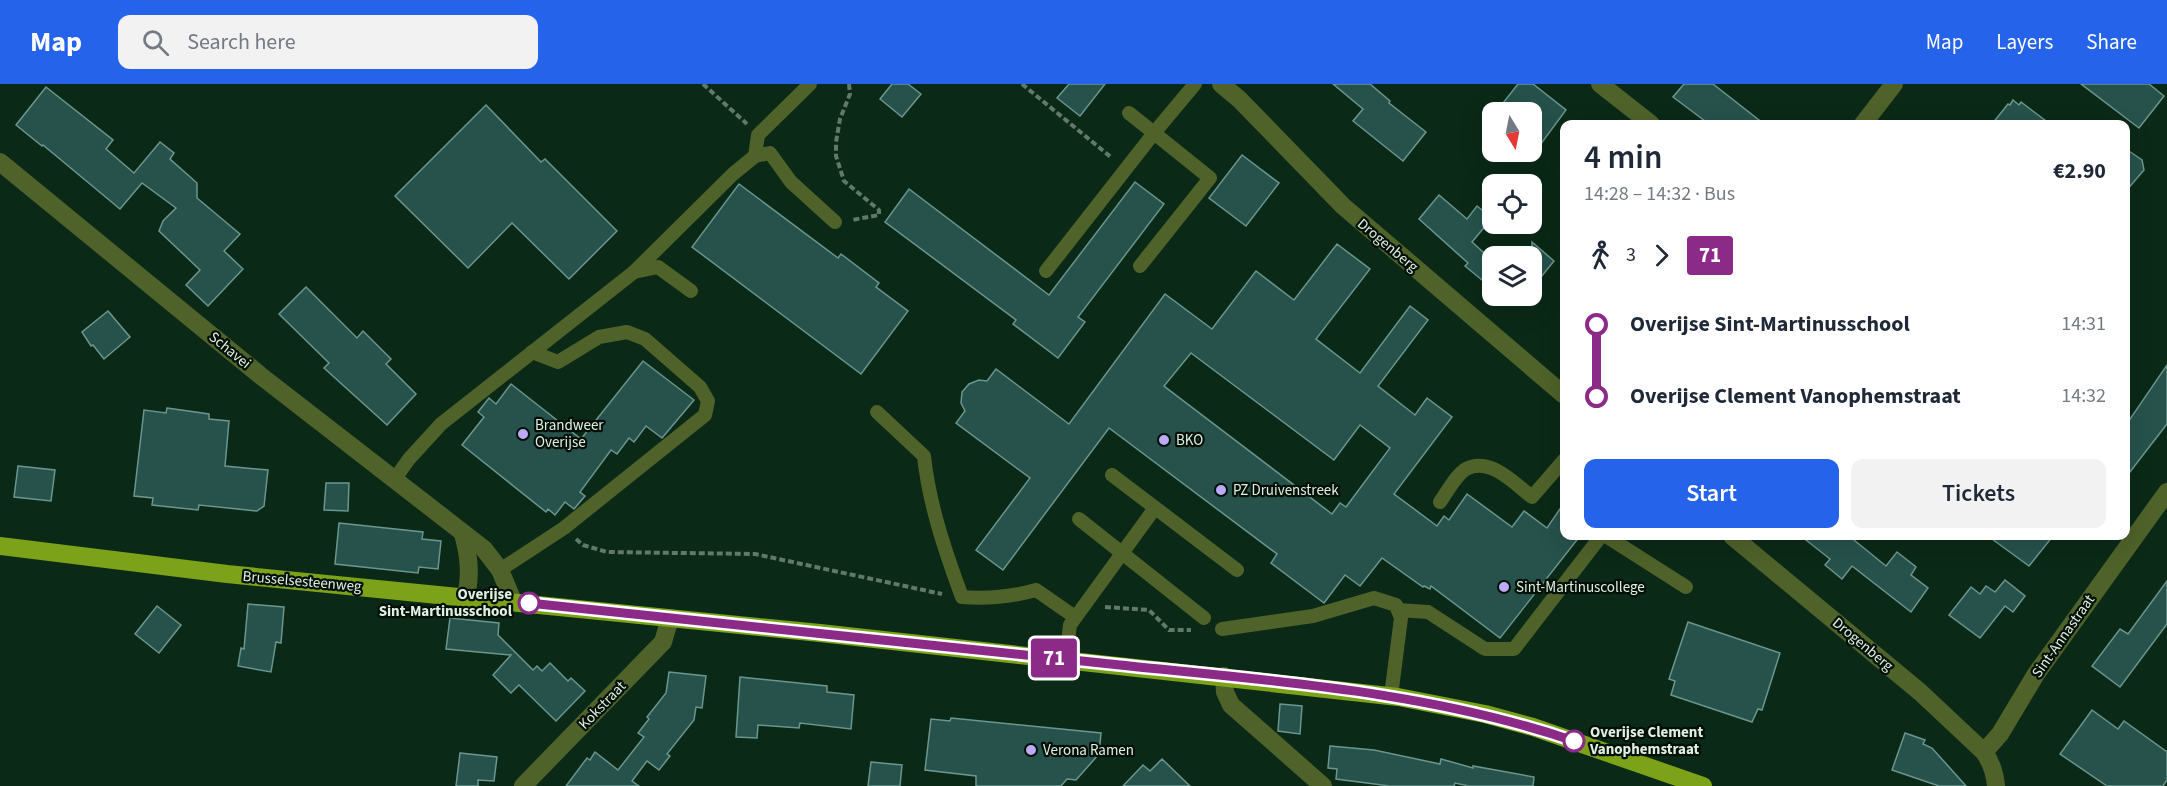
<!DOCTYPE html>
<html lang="en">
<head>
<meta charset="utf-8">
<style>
  :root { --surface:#fff; --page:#f2f2f3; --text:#1f2937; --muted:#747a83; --accent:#2563eb }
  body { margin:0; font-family:"Source Sans 3",sans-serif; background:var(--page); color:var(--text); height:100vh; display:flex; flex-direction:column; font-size:22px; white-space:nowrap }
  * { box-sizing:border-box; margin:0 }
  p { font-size:20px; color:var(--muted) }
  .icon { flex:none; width:33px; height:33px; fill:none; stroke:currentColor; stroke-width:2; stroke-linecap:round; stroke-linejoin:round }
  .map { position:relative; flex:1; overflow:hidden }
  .side { position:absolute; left:1560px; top:36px; width:570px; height:420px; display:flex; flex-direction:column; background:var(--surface); border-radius:12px; box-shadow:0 6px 24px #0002 }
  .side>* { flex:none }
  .badge { padding:0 12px; border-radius:4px; font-size:21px; line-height:39px }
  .needle { width:39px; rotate:170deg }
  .fabs { position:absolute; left:1482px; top:18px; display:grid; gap:12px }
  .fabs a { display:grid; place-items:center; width:60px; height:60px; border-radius:12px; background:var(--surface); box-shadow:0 6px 24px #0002; font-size:30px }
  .map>.badge { position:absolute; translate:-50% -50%; box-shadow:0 0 0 3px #fff }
  .legs { display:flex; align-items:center; gap:9px; height:66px; padding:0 24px; font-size:20px }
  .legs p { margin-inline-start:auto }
  .summary { display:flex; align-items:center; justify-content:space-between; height:102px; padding:0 24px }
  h1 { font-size:33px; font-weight:600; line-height:45px }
  .button { display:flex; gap:12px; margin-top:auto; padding:12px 24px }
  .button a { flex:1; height:69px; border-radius:12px; background:var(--accent); color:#fff; font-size:24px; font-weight:600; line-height:69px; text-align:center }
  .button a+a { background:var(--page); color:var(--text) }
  ul { padding:0 24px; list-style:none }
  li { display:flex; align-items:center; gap:21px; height:72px; font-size:22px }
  li i { display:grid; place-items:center; width:9px; height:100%; margin:0 8px; background:currentColor }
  li i::after { content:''; width:15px; height:15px; margin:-8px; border:4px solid; border-radius:50%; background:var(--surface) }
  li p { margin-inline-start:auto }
  li:first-child i { background:linear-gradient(#0000 50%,currentColor 0) }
  li:last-child i { background:linear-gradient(currentColor 50%,#0000 0) }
  header { display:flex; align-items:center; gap:36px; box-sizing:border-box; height:84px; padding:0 30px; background:var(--accent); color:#fff }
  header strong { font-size:28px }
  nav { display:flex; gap:33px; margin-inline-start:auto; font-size:21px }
  .search { width:420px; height:54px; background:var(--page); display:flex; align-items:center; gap:15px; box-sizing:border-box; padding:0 21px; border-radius:12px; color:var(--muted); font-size:22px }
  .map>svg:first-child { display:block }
</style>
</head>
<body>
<header>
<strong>Map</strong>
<div class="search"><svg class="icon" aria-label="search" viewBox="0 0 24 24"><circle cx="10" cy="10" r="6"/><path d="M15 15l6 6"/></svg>Search here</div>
<nav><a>Map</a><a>Layers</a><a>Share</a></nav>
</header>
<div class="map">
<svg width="2167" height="702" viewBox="0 0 2167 702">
  <rect width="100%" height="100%" fill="#0b2917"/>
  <g fill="#26524b" stroke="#6a968e" stroke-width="1.5" fill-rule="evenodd">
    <polygon points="892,0 908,0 921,10 902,33 880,15"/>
    <polygon points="1069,0 1105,0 1080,32 1057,14"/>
    <polygon points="1333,0 1370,0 1390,17 1389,19 1426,48 1403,77 1353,37 1363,25"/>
    <polygon points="1518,0 1533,0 1566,26 1532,72 1532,28 1496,28"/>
    <polygon points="1684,0 1713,0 1764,40 1709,40 1673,13"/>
    <polygon points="2081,0 2149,0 2164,12 2139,44"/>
    <polygon points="46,3 113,56 106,65 134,89 160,58 174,69 170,75 197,99 197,114 240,150 224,167 243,185 208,222 186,201 200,186 159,147 163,137 176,124 142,99 120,125 43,61 42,62 16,41"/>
    <polygon points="2013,16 2019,21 2021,18 2050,40 1992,40 2008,20 2010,21"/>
    <polygon points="486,21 541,78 545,75 617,147 569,195 512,139 468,184 395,112"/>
    <polygon points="2126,65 2142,76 2144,86 2126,107"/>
    <polygon points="1242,71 1279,99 1246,142 1209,114"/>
    <polygon points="1135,98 1164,120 1078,233 1085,238 1058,274 1013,240 1016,236 885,138 909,105 1049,211"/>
    <polygon points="739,100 838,174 841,170 879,199 876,203 908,227 861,290 692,163"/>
    <polygon points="1439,111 1467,135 1477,122 1492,134 1472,158 1492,176 1492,183 1482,196 1465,182 1468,179 1419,135"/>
    <polygon points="1532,158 1554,177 1532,204"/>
    <path d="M 1337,160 L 1370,185 L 1316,255 L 1360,289 L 1410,222 L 1428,236 L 1378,302 L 1415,331 L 1427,314 L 1452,333 L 1394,410 L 1437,442 L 1444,432 L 1449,436 L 1467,410 L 1512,443 L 1524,427 L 1547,444 L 1564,419 L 1564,452 L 1580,452 L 1500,554 L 1431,502 L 1430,505 L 1424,502 L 1423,503 L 1382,474 L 1360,502 L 1345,491 L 1324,519 L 1271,479 L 1277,470 L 1109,344 L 1003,486 L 976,466 L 1030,394 L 956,339 L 965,327 L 961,319 L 962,308 L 969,300 L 979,296 L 987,297 L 996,285 L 1069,340 L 1165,210 L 1212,245 L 1256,187 L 1294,216 ZM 1191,269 L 1334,376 L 1360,341 L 1390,364 L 1346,423 L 1340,419 L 1332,430 L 1164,302 Z"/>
    <polygon points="306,203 357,254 363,247 391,275 386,280 416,310 387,341 324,284 329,279 279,230"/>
    <polygon points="108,227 130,253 104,275 93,261 91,262 82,248"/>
    <polygon points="643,277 694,316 662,354 646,342 634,358 629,354 617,370 611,366 580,408 585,412 574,425 565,418 555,431 548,425 546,428 462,361 484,333 478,328 489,314 496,320 511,300 581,355"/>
    <polygon points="2167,281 2167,340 2126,393 2126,341"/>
    <polygon points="167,324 209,330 209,335 229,337 225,382 268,386 264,422 257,427 199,421 198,426 152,421 153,414 134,412 144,326 166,329"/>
    <polygon points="18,382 55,386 51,417 14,413"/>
    <polygon points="326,399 349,399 348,427 324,426"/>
    <polygon points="339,439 423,448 422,455 441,457 438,485 419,483 418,489 335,480"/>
    <polygon points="1801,452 1849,452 1886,482 1897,468 1916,483 1911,491 1928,504 1911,528 1852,482 1842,495 1825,481 1830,475"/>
    <polygon points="1988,452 2053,452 2029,482"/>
    <polygon points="2005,496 2025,512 2013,528 2005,522 1980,554 1949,531 1971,503 1980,510 1986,502 1995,508"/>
    <polygon points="2167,497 2167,540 2120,603 2092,582 2120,545 2128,550"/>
    <polygon points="248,520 284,523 281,559 276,558 271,588 238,582 241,564 244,565"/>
    <polygon points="157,522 181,541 159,569 135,550"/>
    <polygon points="450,534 499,539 498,551 533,586 537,582 542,587 550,579 568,597 571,594 585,607 556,637 519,601 511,609 493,591 511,571 446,565"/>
    <polygon points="1688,538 1780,569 1762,626 1758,625 1752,638 1671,611 1675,597 1669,595"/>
    <polygon points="669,588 706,592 702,624 696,623 694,636 667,670 670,672 659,686 647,677 632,697 639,702 566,702 587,674 590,676 595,668 618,686 644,653 638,649 649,635 647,633 666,609"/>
    <polygon points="740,593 827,602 827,608 854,611 851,645 800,639 799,644 758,641 757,654 736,653"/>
    <polygon points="1280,620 1302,622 1300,650 1278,647"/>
    <polygon points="2092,626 2118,645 2124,637 2167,668 2167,696 2163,702 2107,702 2060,670"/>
    <polygon points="951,634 1101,649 1099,670 1076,696 1067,695 1061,702 976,702 976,692 925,686 931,635 950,637"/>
    <polygon points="1905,649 1925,656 1923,660 1932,664 1966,702 1939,702 1892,686"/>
    <polygon points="1330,662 1374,666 1440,680 1441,675 1473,684 1473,682 1534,693 1533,702 1469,702 1455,699 1454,702 1390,702 1336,695 1337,685 1328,684"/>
    <polygon points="460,669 497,673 494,697 478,696 478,702 456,702"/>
    <polygon points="1162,675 1190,702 1123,702 1143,681 1150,687"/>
    <polygon points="871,678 902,681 900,702 868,702"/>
  </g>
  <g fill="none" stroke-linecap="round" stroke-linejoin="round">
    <g stroke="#617969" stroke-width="4" stroke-dasharray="6 3" stroke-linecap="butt">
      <polyline points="703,0 747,40"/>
      <polyline points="849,0 850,10 840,35 836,58 836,72 844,97 879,126 879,131 852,136"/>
      <polyline points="1022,0 1112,74"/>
      <polyline points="576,455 583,461 607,468 755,470 942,510"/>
      <polyline points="1105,523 1149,526 1169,546 1191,546"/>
    </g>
    <g stroke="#4f622a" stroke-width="14">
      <polyline points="755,72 770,69 791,98 835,138"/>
      <polyline points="1140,182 1210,94 1154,49 1195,0"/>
      <polyline points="1046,187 1154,49 1129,29"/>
      <polyline points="634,188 733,90 755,72 758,51 810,0"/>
      <path d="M 877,328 L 924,372 C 929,420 945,467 962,513 C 989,515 1011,513 1036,506 L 1075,533"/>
      <polyline points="1112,391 1237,486"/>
      <polyline points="394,396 409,375 441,340 634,188 658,183 691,207"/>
      <path d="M 1440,418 C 1447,408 1456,391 1466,385 C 1490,372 1515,400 1532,413 L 1564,376"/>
      <polyline points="1079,435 1204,534"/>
      <polyline points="1606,452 1686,503"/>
      <polyline points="500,486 564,444 705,331 708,317 700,303 645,255 627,248 599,253 558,278 532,268"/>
      <polyline points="1398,526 1428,528 1485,565 1514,565 1601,452"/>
      <polyline points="1222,545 1313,532 1374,514 1396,521 1401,534 1391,612"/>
      <polyline points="1066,575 1070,541 1155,424"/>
    </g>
    <g stroke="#4f622a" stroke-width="18">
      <polyline points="1221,0 1239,15 1343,122 1564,311"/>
      <polyline points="1600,0 1651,40"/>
      <polyline points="1863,40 1894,0"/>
      <polyline points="0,78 261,292 484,465 500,486 513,517"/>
      <path d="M 463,450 C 469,472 471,490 466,512"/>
      <polyline points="1732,452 1920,608 1984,668"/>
      <polyline points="1224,592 1225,608 1231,621 1323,702"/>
      <polyline points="523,702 663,558 670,534"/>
      <path d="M 1996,702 C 1995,690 1991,678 1984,668 L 2000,650 L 2036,590 L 2167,408"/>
    </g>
    <polyline stroke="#7ba219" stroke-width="18" points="0,462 227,490 820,549 1398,613 1485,630 1533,643 1703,702"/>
  </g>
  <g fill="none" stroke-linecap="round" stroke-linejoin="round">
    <defs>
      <path id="line-1" d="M 529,519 C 726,540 923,560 1120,581 C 1272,597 1428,607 1574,657"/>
    </defs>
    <use href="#line-1" stroke="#fff" stroke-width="14"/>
    <use href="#line-1" stroke="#8c2b87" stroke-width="9"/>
  </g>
  <g fill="#bcaaf6" stroke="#040f07" stroke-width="2">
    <circle cx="523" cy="350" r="6"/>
    <circle cx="1164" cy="356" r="6"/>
    <circle cx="1221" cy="406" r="6"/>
    <circle cx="1504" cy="503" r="6"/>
    <circle cx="1031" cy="666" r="6"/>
  </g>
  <g fill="#fff" stroke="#8c2b87" stroke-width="3">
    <circle cx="529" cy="519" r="10"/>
    <circle cx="1574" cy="657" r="10"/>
  </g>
  <g text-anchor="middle" stroke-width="4.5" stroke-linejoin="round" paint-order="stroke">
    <g font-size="15" fill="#dff0e3" stroke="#040f07">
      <text transform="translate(1388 161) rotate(40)" y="5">Drogenberg</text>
      <text transform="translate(230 266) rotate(39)" y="5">Schavei</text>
      <text transform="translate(302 497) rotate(5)" y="5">Brusselsesteenweg</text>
      <text transform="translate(2063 552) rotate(-55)" y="5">Sint-Annastraat</text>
      <text transform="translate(1863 560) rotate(40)" y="5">Drogenberg</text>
      <text transform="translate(602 621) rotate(-46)" y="5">Kokstraat</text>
    </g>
    <g font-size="15" fill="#dff0e3" stroke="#040f07" text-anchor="start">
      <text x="535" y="346">Brandweer<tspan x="535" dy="17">Overijse</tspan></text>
      <text x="1176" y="361">BKO</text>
      <text x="1233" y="411">PZ Druivenstreek</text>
      <text x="1516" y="508">Sint-Martinuscollege</text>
      <text x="1043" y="671">Verona Ramen</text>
    </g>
    <g font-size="15" font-weight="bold" fill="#dff0e3" stroke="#040f07" text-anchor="end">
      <text x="512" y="515">Overijse<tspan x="512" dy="17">Sint-Martinusschool</tspan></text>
      <text x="1590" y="653" text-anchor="start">Overijse Clement<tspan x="1590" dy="17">Vanophemstraat</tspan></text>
    </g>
  </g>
</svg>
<div class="fabs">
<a><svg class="needle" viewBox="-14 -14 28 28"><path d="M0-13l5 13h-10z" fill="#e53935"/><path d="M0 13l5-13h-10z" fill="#747a83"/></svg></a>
<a><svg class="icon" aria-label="locate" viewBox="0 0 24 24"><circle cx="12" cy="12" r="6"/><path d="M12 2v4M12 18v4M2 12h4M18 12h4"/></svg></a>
<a><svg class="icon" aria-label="layers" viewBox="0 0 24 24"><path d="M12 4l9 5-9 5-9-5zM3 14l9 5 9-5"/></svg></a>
</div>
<b class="badge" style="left:1054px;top:574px;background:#8c2b87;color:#fff">71</b>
<section class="side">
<div class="summary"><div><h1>4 min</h1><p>14:28 – 14:32 · Bus</p></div><b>€2.90</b></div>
<div class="legs"><svg class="icon" aria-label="walk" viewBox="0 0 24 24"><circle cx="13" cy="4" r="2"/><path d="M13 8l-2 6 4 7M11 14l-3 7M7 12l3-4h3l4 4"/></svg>3<svg class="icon" aria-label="forward" viewBox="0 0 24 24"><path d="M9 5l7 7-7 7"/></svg><b class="badge" style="background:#8c2b87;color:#fff">71</b></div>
<ul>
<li><i style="color:#8c2b87"></i><b>Overijse Sint-Martinusschool</b><p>14:31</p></li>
<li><i style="color:#8c2b87"></i><b>Overijse Clement Vanophemstraat</b><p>14:32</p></li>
</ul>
<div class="button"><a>Start</a><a>Tickets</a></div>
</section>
</div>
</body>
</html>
